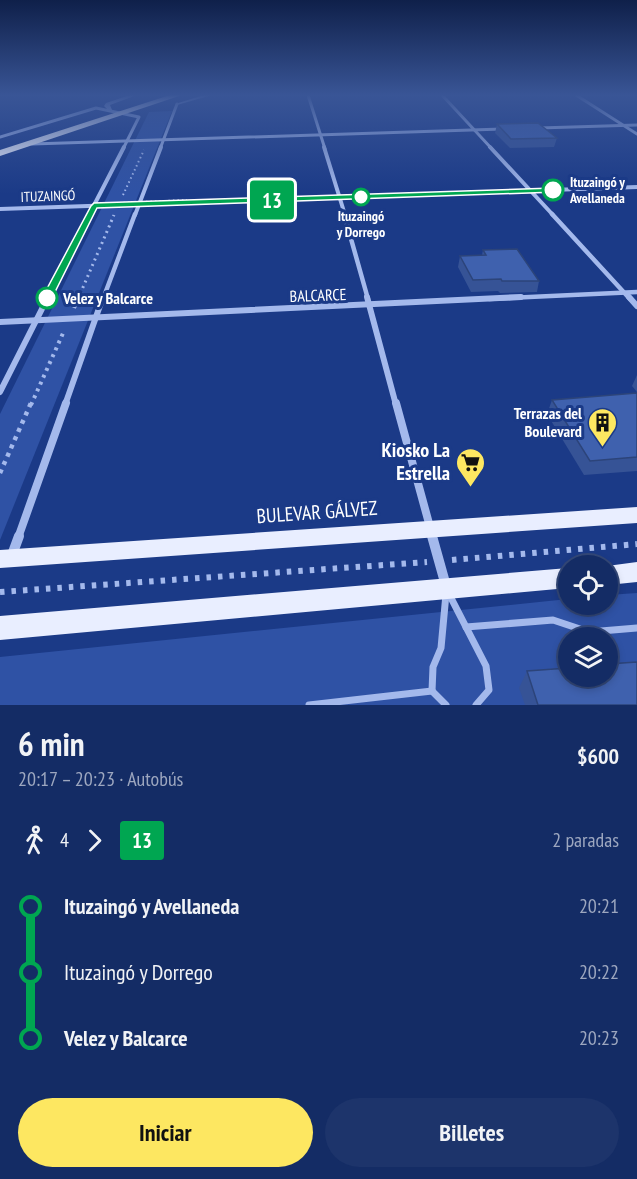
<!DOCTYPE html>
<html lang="es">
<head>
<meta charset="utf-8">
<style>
  :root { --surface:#142c65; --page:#1d346b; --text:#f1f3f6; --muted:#9da7bf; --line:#334879; --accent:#fde761 }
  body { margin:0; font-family:"PT Sans Narrow",sans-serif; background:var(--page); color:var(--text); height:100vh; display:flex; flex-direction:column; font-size:22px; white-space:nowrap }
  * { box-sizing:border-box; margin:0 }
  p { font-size:20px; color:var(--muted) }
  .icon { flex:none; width:33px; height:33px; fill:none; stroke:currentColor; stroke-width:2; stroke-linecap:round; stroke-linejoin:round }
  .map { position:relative; height:705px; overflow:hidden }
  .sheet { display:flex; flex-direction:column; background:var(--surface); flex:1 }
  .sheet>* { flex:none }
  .badge { padding:0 12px; border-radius:4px; font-size:21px; line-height:39px }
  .fabs { position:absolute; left:558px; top:555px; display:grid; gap:12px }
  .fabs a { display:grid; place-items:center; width:60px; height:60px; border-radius:50%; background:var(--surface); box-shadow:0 3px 9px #0003,0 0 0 2px var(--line); font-size:30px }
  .map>.badge { position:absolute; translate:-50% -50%; box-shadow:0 0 0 3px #fff }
  .legs { display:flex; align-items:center; gap:9px; height:66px; padding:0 18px; font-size:20px }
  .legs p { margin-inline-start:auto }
  .head { display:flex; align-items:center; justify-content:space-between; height:102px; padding:0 18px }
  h1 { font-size:33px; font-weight:600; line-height:45px }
  .button { display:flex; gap:12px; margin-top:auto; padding:12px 18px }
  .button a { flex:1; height:69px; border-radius:36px; background:var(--accent); color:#111; font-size:24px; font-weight:600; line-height:69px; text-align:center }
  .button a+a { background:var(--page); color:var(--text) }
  ul { padding:0 18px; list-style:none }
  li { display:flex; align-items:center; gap:21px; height:66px; font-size:22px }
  li i { display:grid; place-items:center; width:9px; height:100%; margin:0 8px; background:currentColor }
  li i::after { content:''; width:15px; height:15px; margin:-8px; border:4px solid; border-radius:50%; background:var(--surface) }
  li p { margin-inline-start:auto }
  li:first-child i { background:linear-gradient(#0000 50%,currentColor 0) }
  li:last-child i { background:linear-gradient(currentColor 50%,#0000 0) }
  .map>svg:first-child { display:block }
</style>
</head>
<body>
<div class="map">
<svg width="637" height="705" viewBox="0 0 637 705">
  <rect width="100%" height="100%" fill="#1b3a87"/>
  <g fill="#2f52a5" fill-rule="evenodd">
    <polygon points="172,111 0,540 0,414 149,112"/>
    <path d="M 637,593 L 637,702 L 604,705 L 0,705 L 0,657 L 568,599 L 568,604 L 608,604 L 608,595 ZM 568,638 L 608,638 L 608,676 L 568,676 Z"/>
  </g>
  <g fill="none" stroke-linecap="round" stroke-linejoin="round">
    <polyline stroke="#a4b9ec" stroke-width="2" stroke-dasharray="1.5 3" stroke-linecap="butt" points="123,195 144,150"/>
    <polyline stroke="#a4b9ec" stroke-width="3" stroke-dasharray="2 4" stroke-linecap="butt" points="78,299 114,215"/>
    <g stroke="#a4b9ec" stroke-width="4" stroke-dasharray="3 4.5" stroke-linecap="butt">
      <polyline points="74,308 79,297"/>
      <polyline points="31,405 64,331"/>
    </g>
    <polyline stroke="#a4b9ec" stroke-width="4.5" stroke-dasharray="4 5" stroke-linecap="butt" points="0,473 31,403"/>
    <g stroke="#a4b9ec" stroke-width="6" stroke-dasharray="4.5 7" stroke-linecap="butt">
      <polyline points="452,560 637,544"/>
      <polyline points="0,592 427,562"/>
    </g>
    <g stroke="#a4b9ec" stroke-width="7">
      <polyline points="449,594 486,666 489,690 476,705"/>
      <polyline points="466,627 553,620 589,632 637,628"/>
      <polyline points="432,691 433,667 441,648 446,594"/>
      <polyline points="432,691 446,705"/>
      <polyline points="309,705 432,691"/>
    </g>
    <g stroke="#a4b9ec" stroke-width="3">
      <polyline points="308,95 325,149"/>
      <polyline points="442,95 492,149"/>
      <polyline points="576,95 637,134"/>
      <polyline points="539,128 637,125"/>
      <polyline points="0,137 96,108 139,117 123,149"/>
      <polyline points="32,144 502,129"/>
      <polyline points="160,149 177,104"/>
    </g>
    <g stroke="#a4b9ec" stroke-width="4">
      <polyline points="324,147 345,215"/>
      <polyline points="490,147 553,215"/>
      <polyline points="0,209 637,187"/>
      <polyline points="89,215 124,147"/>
      <polyline points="135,215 161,147"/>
    </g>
    <g stroke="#a4b9ec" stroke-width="4.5">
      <polyline points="344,214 368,299"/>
      <polyline points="552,214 630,299"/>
      <polyline points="47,299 90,214"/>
      <polyline points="103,299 135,214"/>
      <polyline points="489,299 637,292"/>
    </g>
    <g stroke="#a4b9ec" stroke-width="6">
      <polyline points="367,297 396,405"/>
      <polyline points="629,297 637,306"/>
      <polyline points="0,322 521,297"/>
      <polyline points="0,392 48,297"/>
      <polyline points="65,405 103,297"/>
    </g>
    <g stroke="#a4b9ec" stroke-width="8">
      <polyline points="396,403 433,538"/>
      <polyline points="18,538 66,403"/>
    </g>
    <g stroke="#a4b9ec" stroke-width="10">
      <polyline points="432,536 446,586"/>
      <polyline points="12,555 19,536"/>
    </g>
    <g fill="#a4b9ec" fill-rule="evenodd">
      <polygon points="130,95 137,95 110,105 112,110 108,110 104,106 106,103"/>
      <polygon points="204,95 212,95 177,105 175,104"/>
    </g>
    <g fill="#e9eeff" fill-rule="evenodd">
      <polygon points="637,507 637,523 0,568 0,550"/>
      <polygon points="637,562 637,582 608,585 607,566"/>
      <polygon points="568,568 568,588 0,640 0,616"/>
    </g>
    <polygon fill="#f4f6ff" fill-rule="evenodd" points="170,95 182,95 0,156 0,150"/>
    <polyline stroke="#a4b9ec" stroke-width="2" stroke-dasharray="1.5 3" stroke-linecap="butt" points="119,203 187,200"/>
  </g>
  <g fill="#365396">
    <polygon points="497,124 557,138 554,147 510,148 495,133"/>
    <polygon points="483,250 539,281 537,292 500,293 498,291 471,292 458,267 460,256 482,255"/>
    <polygon points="637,375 637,392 632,386"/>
    <polygon points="637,393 637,471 584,475 547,414 552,400"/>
    <polygon points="527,671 637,705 525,705 519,688"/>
  </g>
  <g fill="#3f61ae" stroke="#2c447a" stroke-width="1.5">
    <polygon points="538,123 557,138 511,139 497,124"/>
    <polygon points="517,249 539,281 502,281 501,279 473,280 460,256 486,255 483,250"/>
    <polygon points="637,393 637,457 590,461 552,400"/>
    <polygon points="637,662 637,705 538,705 527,671 568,668 568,676 608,676 608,664"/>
  </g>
  <linearGradient id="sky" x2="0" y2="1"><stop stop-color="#0f204a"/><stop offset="0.49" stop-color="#395596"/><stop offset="1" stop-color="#395596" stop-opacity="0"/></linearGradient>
  <rect width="637" height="194" fill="url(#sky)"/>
  <polygon fill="#00a651" stroke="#fff" stroke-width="1.5" points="553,188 556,192 97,208 52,298 47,301 42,298 91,206 94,203"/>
  <defs>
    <symbol id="building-pin" viewBox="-11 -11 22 30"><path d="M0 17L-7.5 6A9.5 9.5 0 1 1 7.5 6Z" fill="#fde761" stroke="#1b3a87"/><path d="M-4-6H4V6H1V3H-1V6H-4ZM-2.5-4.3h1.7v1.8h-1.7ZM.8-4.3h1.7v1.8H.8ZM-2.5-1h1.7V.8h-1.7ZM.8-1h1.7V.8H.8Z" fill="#111"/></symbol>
    <symbol id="supermarket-pin" viewBox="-11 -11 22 30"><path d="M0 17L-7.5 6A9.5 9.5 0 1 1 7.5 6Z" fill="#fde761" stroke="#1b3a87"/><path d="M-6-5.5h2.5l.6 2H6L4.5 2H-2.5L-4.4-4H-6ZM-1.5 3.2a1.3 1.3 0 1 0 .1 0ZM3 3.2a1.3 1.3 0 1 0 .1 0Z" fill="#111"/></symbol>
  </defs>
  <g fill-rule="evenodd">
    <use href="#building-pin" x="586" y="406" width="33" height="45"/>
    <use href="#supermarket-pin" x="454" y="446" width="33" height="45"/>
  </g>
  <g fill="#fff" stroke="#00a651" stroke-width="3">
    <circle cx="553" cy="190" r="10"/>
    <circle cx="361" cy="197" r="8"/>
    <circle cx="47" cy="298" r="10"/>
  </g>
  <g text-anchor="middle" stroke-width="6" stroke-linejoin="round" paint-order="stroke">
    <g font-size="14" font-weight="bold" fill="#fff" stroke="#1b3a87" text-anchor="start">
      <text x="570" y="187">Ituzaingó y<tspan x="570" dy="16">Avellaneda</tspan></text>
      <text x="361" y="221" text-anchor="middle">Ituzaingó<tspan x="361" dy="16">y Dorrego</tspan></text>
    </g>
    <g font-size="14" fill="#fff" stroke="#1b3a87">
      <text transform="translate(48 196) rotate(-2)" y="5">ITUZAINGÓ</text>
    </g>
    <g font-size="16" fill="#fff" stroke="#1b3a87">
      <text transform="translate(318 295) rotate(-2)" y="6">BALCARCE</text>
    </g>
    <g font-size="16" font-weight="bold" fill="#fff" stroke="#1b3a87" text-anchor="start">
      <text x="63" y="304">Velez y Balcarce</text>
    </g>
    <g font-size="16" font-weight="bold" fill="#fff" stroke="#1b3a87" text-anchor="end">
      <text x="582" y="419">Terrazas del<tspan x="582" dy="18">Boulevard</tspan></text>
    </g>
    <g font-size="20" font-weight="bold" fill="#fff" stroke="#1b3a87" text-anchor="end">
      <text x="450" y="457">Kiosko La<tspan x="450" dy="23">Estrella</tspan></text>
    </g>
    <g font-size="20" fill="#fff" stroke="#1b3a87">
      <text transform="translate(317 512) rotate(-4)" y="7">BULEVAR GÁLVEZ</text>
    </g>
  </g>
</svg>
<div class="fabs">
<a><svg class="icon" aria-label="locate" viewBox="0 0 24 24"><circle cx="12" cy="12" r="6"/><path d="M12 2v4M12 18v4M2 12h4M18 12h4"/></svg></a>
<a><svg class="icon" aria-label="layers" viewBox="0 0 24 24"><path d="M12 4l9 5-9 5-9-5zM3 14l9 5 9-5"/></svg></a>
</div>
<b class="badge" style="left:272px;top:200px;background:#00a651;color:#fff">13</b>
</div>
<section class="sheet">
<div class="head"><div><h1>6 min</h1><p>20:17 – 20:23 · Autobús</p></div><b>$600</b></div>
<div class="legs"><svg class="icon" aria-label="walk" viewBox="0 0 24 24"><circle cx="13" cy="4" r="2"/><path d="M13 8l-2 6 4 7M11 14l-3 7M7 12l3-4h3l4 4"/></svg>4<svg class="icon" aria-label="forward" viewBox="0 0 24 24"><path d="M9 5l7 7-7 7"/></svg><b class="badge" style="background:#00a651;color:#fff">13</b><p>2 paradas</p></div>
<ul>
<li><i style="color:#00a651"></i><b>Ituzaingó y Avellaneda</b><p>20:21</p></li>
<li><i style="color:#00a651"></i><span>Ituzaingó y Dorrego</span><p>20:22</p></li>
<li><i style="color:#00a651"></i><b>Velez y Balcarce</b><p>20:23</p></li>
</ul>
<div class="button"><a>Iniciar</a><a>Billetes</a></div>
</section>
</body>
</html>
